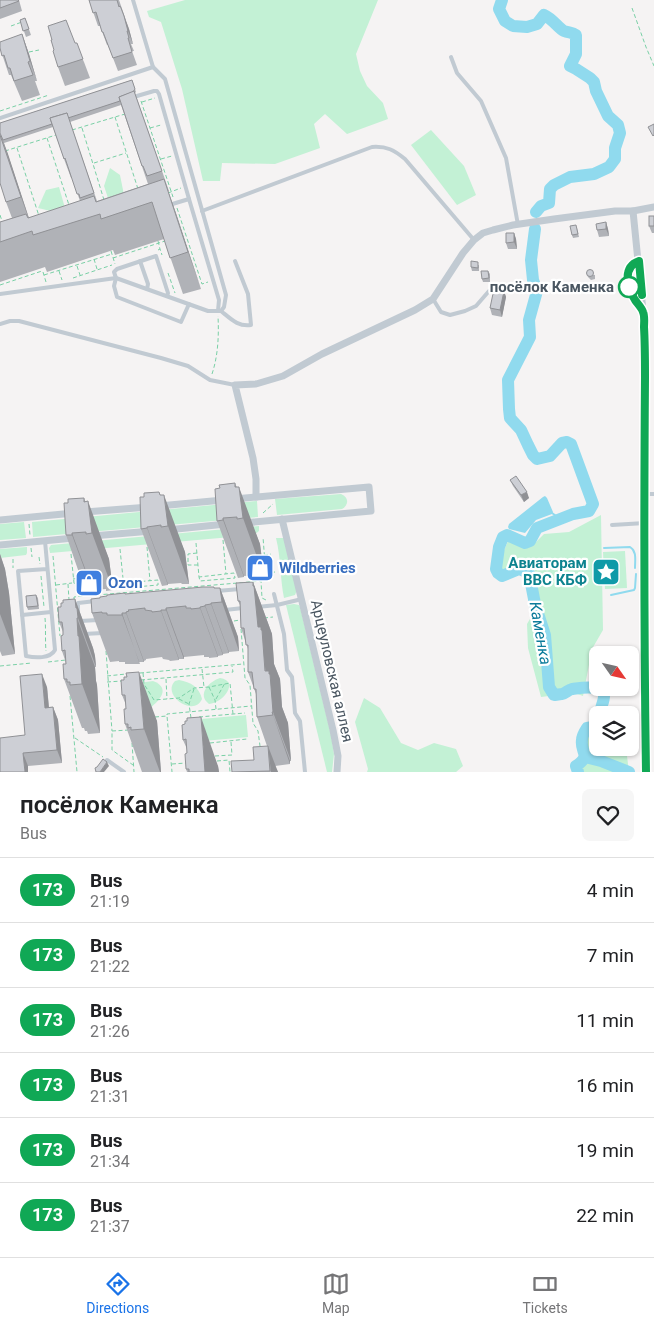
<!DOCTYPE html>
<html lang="en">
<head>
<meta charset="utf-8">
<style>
  :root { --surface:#fff; --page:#f6f6f6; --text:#202124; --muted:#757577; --line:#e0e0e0; --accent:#1a73e8 }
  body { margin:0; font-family:Roboto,sans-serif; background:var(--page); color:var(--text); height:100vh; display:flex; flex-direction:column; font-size:19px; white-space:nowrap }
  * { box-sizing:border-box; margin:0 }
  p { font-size:16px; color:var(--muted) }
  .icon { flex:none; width:28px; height:28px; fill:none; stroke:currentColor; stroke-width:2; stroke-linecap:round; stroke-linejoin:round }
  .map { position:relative; height:772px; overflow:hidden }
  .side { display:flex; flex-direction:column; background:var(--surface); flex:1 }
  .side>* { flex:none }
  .badge { padding:0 10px; border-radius:16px; font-size:18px; line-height:32px }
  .needle { width:32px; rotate:124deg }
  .buttons { position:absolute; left:589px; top:646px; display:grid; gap:10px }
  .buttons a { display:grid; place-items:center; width:50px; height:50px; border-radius:8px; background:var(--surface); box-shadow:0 1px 4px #0004; font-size:25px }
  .map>.badge { position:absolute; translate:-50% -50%; box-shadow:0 0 0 2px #fff }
  .round { display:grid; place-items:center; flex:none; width:52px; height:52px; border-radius:8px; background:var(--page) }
  .headline { display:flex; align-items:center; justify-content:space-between; height:85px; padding:0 20px }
  h1 { font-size:24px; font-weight:600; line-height:38px }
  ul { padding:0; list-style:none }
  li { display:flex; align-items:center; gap:15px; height:65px; padding:0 20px; border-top:1px solid var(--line) }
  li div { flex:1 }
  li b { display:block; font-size:19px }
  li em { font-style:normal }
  li .badge { min-width:55px; font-weight:700; text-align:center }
  .tabs { display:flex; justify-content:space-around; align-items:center; height:70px; border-top:1px solid var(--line); background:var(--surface); font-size:14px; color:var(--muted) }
  .tabs a { display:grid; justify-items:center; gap:2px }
  .tabs .selected { color:var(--accent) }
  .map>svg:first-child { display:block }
</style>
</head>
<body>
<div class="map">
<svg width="654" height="772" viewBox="0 0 654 772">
  <rect width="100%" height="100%" fill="#f5f3f3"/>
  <g fill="#c3f1d5">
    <polygon points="185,0 378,0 356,54 360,71 367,86 383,103 388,119 347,134 325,114 314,124 320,148 275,164 222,163 220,181 203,181 182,89 161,22 149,17 147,11"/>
    <polygon points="431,130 464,166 476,195 457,205 411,145"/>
    <polygon points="110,168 120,175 125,200 114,216 104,186"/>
    <polygon points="59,187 67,215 38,208 46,190"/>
    <path d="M 341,494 C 349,497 349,505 342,509 L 277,515 L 275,499 Z"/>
    <polygon points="257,501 258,517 33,537 32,522"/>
    <polygon points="601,515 603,630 592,649 583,696 569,691 557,695 541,697 528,648 527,624 538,605 534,568 521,561 502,574 500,560 508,541 533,545 544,534 569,532"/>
    <polygon points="24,522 26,538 0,540 0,524"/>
    <polygon points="259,526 259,531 254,535 50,553 49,548 51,545"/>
    <path d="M 276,538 L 284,538 L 297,590 L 295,595 L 284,598 C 280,578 281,558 276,538 Z"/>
    <polygon points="27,547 27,553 26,555 0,558 0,549"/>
    <polygon points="625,551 627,588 605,589 603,552"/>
    <polygon points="294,604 299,605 300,607 331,735 334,754 332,772 327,772 286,605"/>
    <path d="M 220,678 C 240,681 223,703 209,704 C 196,694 210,681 220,678 Z"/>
    <path d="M 179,680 C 191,682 199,687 202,699 C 194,718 161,695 175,681 Z"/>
    <path d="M 153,681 C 171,688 160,700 150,708 L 138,684 L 146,682 Z"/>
    <polygon points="364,698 380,708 401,743 418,750 434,743 456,749 463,766 456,772 367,772 368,769 355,722"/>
    <polygon points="246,715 248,737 192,742 190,720"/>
    <polygon points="593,732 597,733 598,748 626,748 629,772 574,772 585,741"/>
  </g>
  <polygon fill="#90daee" points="545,496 547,498 553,512 552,514 536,520 525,533 509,529 508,527 509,524 543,497"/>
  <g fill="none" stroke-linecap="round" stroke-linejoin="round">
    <g stroke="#90daee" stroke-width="2">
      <polyline points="552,513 559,518"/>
      <path d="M 604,548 L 630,547 C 637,551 635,560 635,568"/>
      <polyline points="611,595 634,590 635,588 636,574"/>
    </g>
    <g stroke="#90daee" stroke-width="12">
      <path d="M 502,0 L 499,9 L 505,21 L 513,26 L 527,27 L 537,24 L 544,15 C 553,19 558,28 564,31 C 569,33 572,32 576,35 L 576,54 L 570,66 L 576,69 L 590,78 L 594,82 L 596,91 L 608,116 L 618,125 L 620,133 L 615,148 L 615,159 L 609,167 L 594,174 L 570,177 L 554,185 L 550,189 L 549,203 L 541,206 L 536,212"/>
      <path d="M 535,229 L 531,260 L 533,280 L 537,291 L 529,320 L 530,337 L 508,380 L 509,409 L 510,418 L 521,430 L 528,445 L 533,455 L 537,459 L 550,456 L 562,443 L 567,442 L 571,444 L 593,504 L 589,511 L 573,514 L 537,528 L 530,541 L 525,543 L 507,535 L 503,537 L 499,547 L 496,569 L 498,573 L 502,576 L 519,569 L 529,573 L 535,604 L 545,635 L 549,687 L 554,695 C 555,695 561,694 562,694 C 566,693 568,690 572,689 C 580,688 604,684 604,696 C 604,702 600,708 600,715"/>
      <polyline points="585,757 601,761 629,772"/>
      <path d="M 578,772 L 576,766 C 592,755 580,753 582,740 C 582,736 585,731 587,728 L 598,726"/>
    </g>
    <g stroke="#7ad0a6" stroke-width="1" stroke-dasharray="4 2.5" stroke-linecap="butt">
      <polyline points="632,8 646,47 654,66"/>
      <polyline points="11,26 22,22"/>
      <polyline points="29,52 39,50"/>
      <polyline points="141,101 173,197"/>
      <polyline points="142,102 155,98"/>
      <polyline points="0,111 49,95"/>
      <polyline points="115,117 138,189"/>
      <polyline points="82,128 104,200"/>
      <polyline points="150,128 161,125"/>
      <polyline points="72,130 125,114"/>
      <polyline points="47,138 69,205"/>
      <polyline points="17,148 39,216"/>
      <polyline points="5,151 56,135"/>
      <polyline points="161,159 172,156"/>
      <polyline points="94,163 126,153"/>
      <polyline points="168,193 181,188"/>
      <polyline points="177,208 202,284 208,282"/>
      <polyline points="0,215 2,221"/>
      <polyline points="158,241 160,249"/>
      <polyline points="158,250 160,249 162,255"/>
      <polyline points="111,251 115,264"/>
      <polyline points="113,258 165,241"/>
      <polyline points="94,259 97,269"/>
      <polyline points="77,266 80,275"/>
      <polyline points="59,271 62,280"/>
      <polyline points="43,272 46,282"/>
      <polyline points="168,273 175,293"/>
      <polyline points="44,275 112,254"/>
      <polyline points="73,278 112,265"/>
      <polyline points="0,285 42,271"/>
      <path d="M 212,374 C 218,356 219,336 218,316"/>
      <polyline points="263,513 273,504"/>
      <polyline points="29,524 30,535"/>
      <polyline points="223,540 226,574"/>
      <polyline points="196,543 199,577 200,581 235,578 234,573 199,577"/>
      <polyline points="147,547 150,581"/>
      <polyline points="31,548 32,557"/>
      <polyline points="120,549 124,588 158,585 158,580 123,583"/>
      <polyline points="197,553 188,554 188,565 198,565"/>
      <polyline points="71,554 74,583 78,589 79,597"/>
      <polyline points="264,555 271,554"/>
      <polyline points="53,556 60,636"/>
      <polyline points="39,557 40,564"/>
      <polyline points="13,559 13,568"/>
      <polyline points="267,573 275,572"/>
      <polyline points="41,576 44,607"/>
      <polyline points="73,579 82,578"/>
      <polyline points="251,582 251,578 266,576 263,537"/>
      <polyline points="68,584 69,600"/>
      <polyline points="56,585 72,583"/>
      <polyline points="97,595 261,581 262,598 266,600"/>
      <polyline points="74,599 74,597 83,596"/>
      <path d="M 45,618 C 46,629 45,640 46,651"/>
      <polyline points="264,618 273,617"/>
      <polyline points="234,621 240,620"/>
      <polyline points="241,629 245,678 250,685 253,723 258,731 260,746"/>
      <polyline points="106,651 112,731"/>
      <polyline points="48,662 66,660"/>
      <polyline points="0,666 32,663"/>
      <polyline points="202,669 204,687"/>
      <polyline points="140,673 243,664"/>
      <polyline points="143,673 144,684 154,700 179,698 194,688 209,687 230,683 233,714"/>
      <polyline points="107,676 126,674"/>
      <polyline points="166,679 167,699"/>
      <polyline points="141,680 233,672 232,666"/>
      <polyline points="107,682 122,681"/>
      <polyline points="209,687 215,700 216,709"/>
      <polyline points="70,696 77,772"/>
      <polyline points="179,699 189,704"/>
      <polyline points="216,699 225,683"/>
      <polyline points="167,715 167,714 251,706"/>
      <polyline points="155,717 167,716 172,772"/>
      <polyline points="199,717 245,713"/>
      <polyline points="191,718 189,704 194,689"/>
      <polyline points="129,730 112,731 112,750 133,765"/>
      <polyline points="75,738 103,757"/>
      <polyline points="132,743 134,772"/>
      <polyline points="210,743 247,739"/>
      <polyline points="215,756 232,755 231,742"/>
      <polyline points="217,761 229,760 230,772"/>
      <polyline points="172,764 186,763"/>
    </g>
    <g stroke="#c1cad2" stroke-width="4">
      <polyline points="451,57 457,73 481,101 506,158 518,225"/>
      <polyline points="137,96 154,91 157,91 159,94 189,199"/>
      <polyline points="0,118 153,67"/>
      <polyline points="169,205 189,199 219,300 218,311"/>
      <path d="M 202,211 L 372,147 C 387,146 394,150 405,159 L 474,240"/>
      <polyline points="140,261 148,284 147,289"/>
      <path d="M 639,261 C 616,270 632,296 642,309"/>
      <polyline points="0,294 116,278 208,311 221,311 224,307 226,295 165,79 153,67 133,0"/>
      <polyline points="167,296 168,293 156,256 117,269 114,272 116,278 114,286 117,297 181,322 189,304"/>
      <polyline points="433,299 441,312 450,315 465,311 476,306 489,291 497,288 515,288"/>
      <path d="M 221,311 C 231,319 238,327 251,325 L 248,294 L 235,261"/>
      <polyline points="0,324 10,321 19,321 161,358 188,366 210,380 235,385"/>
      <polyline points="644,494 654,494"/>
      <polyline points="612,525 645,523"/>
      <path d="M 45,541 L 55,650 C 50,659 35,658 26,656 L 18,571 L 47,569"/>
      <polyline points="217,591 240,589"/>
      <polyline points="274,594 284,634 287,670 292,677 295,713 300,721 305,772"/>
      <polyline points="257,607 277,605 302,599"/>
      <polyline points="225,610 243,608"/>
      <polyline points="78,611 78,603 96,601"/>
      <polyline points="22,615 51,612"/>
      <polyline points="80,621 98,620"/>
      <polyline points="83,634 103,633"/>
      <polyline points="107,760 124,772"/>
    </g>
    <g stroke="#c1cad2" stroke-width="7">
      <polyline points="633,211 643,311 645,348 644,487 645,571 646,772"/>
      <polyline points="256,497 256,479 253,458 235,385 256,384 283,376 322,354 415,310 433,299 463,253 474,240 483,233 493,230 513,225 554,219 615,211 633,211 654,207"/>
      <polyline points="234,499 369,487 371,511 244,523"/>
      <polyline points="159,506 223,500"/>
      <polyline points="85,512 149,507"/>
      <polyline points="282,519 333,730 338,756 337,772"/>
      <polyline points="0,520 74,513"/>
      <polyline points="167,530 226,524"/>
      <polyline points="92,536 152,531"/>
      <polyline points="0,545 74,538"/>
    </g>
  </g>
  <g fill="#b0b2b7" fill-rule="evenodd">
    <polygon points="0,0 19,0 22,11 0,19"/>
    <polygon points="89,0 119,0 129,29 133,44 131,44 134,51 132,51 137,65 118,71 108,45 107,45 100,26 98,26"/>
    <polygon points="25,18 31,35 26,37 20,20"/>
    <polygon points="22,34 29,54 37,81 35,81 40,95 22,101 11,75 9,75 0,48"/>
    <polygon points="75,43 84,62 90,78 65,86 58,67"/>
    <path d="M 132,80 L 136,92 L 135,93 L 169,191 L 168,191 L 201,289 L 183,294 L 164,239 L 115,255 L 113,250 L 47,272 L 45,267 L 0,282 L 0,222 L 12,218 L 6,202 L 0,123 ZM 121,105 L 148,184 L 97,201 L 70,122 ZM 53,127 L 64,159 L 71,178 L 72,178 L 80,201 L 29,218 L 4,143 Z"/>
    <polygon points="654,216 654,233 652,233 649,226"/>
    <polygon points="606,222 608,229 609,236 599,237 597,230"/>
    <polygon points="577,228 579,237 573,238 572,235"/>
    <polygon points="514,233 516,239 517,249 508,249 506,243"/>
    <polygon points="479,265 479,271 472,271 471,267"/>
    <polygon points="488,271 490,274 490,282 483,282 482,279"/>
    <polygon points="587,274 595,275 595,279 591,280 588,277"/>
    <polygon points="504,291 506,297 502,317 492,315 490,308"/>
    <polygon points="510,480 529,498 524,502 513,486"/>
    <polygon points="235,483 260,544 264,576 258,576 257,575 244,576 244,577 238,578 217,521 220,488"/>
    <polygon points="161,495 185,552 189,584 182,584 181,583 168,584 168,585 162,586 141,529"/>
    <polygon points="84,498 109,559 113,590 106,591 106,589 93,590 93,592 86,593 66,535 68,503"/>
    <polygon points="0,554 5,569 9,593 15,654 2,656 0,651"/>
    <polygon points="253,582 272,634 274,664 280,679 282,707 288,723 291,761 290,761 290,764 275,766 278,772 232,772 254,760 267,746 257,717 256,694 248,672 248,649 241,628 240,605 238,601"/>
    <polygon points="220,588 238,637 239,651 229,652 229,653 223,654 223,655 218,656 218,657 209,658 209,657 204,657 204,655 184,657 184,659 179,659 179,660 170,661 169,660 163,659 162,657 146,659 146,660 144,661 144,662 139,662 140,664 125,664 125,662 119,662 119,661 110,662 92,613 100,598 126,594"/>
    <polygon points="36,595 38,598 39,609 28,610 27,607"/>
    <polygon points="75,599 93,648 95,656 96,667 95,667 96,681 97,685 100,733 88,734 87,731 85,731 84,728 82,728 64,679 66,664 65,660 62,651 63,632 59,622 61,607 63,603"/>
    <polygon points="124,680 157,721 161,772 142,772 125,724 126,705 122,695"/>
    <polygon points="47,687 49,707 53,707 58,720 62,763 28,766 0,772 25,735"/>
    <polygon points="185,724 218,766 219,772 187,772 186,769 187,749 183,740"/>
  </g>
  <g fill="#909195">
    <polygon points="121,8 129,29 133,44 128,31"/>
    <polygon points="22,34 29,54 37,81 30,61"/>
    <polygon points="0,133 8,154 34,234 21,197"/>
    <polygon points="164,179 177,216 201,289 188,252"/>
    <polygon points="606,222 608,229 609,236 606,229"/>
    <polygon points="514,233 516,239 517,249 514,242"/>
    <polygon points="504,291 506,297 502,317 500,310"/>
    <polygon points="235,483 241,501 239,487 260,544 264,576 243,518"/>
    <polygon points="159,492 166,509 164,495 185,552 189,584 168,526"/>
    <polygon points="527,492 529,498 524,502 521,495"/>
    <polygon points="84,498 90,516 88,501 109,559 113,590 92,533"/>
    <polygon points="223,518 244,576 244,577 223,520"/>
    <polygon points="147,527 168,584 168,585 147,528"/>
    <polygon points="72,533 93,590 93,592 72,535"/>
    <polygon points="0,554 5,569 9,593 15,654 0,614"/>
    <polygon points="253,582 272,634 274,664 280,679 282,707 288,723 291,761 273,712 258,627"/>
    <polygon points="220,588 238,637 239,651 222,602"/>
    <polygon points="75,599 93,648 95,656 96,667 78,618"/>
    <polygon points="211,603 229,652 229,653 211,604"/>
    <polygon points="205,605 223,654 223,655 205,606"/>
    <polygon points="200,607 218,656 218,657 200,608"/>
    <polygon points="166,608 184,657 184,659 166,610"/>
    <polygon points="161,610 179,659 179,660 161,611"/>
    <polygon points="126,612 144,661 144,662 126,613"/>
    <polygon points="122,613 139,662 140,664 122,615"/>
    <polygon points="77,618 95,667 96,681 97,685 100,733 82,684"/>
    <polygon points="139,672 157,721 161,772 160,772 144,729"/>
    <polygon points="42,674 47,687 50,721 45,708"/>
    <polygon points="53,707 58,720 62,763 57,750"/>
    <polygon points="272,712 290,761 290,764 273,715"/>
    <polygon points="201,717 218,766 219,772 205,772"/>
    <polygon points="268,746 278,772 271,772"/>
    <polygon points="23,753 28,766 28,772 25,772"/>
    <polygon points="107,762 109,766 104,772 100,772"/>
  </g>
  <g fill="#cdcfd5" stroke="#909195">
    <polygon points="0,0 18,0 19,1 0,8"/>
    <polygon points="89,0 117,0 119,7 120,6 121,8 124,16 128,31 127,31 129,38 128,38 132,52 113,58 103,32 102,32 96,12 93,13"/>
    <polygon points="25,18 29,29 23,31 20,20"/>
    <polygon points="66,20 75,43 77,43 83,59 58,67 53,51 54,50 51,40 52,40 48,26"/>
    <polygon points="22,34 30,61 28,62 33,75 14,81 10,68 8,68 4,55 2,56 0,48 0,42"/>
    <polygon points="132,80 135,89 133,92 119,97 120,101 68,118 67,113 50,118 52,124 3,140 0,133 0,123"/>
    <polygon points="134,91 162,171 147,176 143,166 142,166 119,97"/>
    <polygon points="67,113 94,193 80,198 79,194 77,194 65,158 64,159 50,118"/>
    <polygon points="654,124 654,135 653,136 648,127"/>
    <polygon points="0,135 21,197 6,202 0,183"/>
    <polygon points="164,179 188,252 170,258 152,202 101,219 100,214 33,235 32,231 0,242 0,222 26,214 28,218 94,196 96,202"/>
    <rect x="649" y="216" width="5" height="10"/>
    <polygon points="606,222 606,229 597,230 596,224"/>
    <polygon points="576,225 578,234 572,235 570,226"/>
    <polygon points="506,233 514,233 514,242 506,243"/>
    <polygon points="471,261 478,262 478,268 471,267"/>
    <circle cx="590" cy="273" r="3.5"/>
    <polygon points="481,271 488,271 489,278 482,279"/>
    <polygon points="494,289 504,291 500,310 490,308"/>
    <polygon points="516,476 527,492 521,495 510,480"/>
    <polygon points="235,483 235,487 239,487 243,518 237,519 237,517 223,518 223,520 217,521 215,489 220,488 219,485"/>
    <polygon points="159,492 160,495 164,495 168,526 161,527 161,525 147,527 147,528 141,529 140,497 144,497 144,493"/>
    <polygon points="84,498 84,502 88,501 92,533 86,534 86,532 72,533 72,535 66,535 64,503 68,503 68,499"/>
    <polygon points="253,582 253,586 254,586 258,627 261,627 261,630 262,630 265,671 269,671 269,674 270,674 273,712 272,712 273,715 257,717 256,689 254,689 252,672 248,672 248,645 246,645 244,628 241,628 240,601 238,601 236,583"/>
    <polygon points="203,587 214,587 214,588 220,588 222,602 211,603 211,604 205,605 205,606 200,607 200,608 191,609 191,608 186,608 186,606 166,608 166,610 161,610 161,611 152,612 152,611 145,610 145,608 128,610 129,611 126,612 126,613 122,613 122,615 107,615 107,613 102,613 102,612 92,613 91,599 100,598 100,597 107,596 107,595 125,593 125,594"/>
    <polygon points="36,595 38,606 27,607 26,596"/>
    <polygon points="75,599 76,608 77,608 78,618 77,618 78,636 79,636 82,684 70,685 70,682 67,682 67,679 64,679 63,664 66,664 65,650 62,651 61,636 63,635 63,629 62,622 59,622 58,607 61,607 61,603 63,603 63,600"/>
    <polygon points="139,672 144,729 131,730 131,727 128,728 128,724 125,724 124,709 126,709 125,695 122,695 121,680 124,680 124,677 127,677 126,673"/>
    <polygon points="42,674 45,708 53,707 57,750 23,753 25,772 0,772 0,738 25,735 20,676"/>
    <polygon points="201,717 205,772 189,772 189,769 186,769 185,754 187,753 186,739 183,740 182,725 185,724 185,721 187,721 187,718"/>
    <polygon points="268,746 270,771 232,772 231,761 254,760 253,747"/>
    <polygon points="103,759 107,762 100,772 96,772 95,768 97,767"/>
  </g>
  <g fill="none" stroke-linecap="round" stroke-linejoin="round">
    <defs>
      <path id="line" d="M 642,295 L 639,261 C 622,267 627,287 635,300 C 637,303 642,308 643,312 C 645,316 644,323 644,327 C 645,344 645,360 645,377 C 644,508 644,640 646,772"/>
    </defs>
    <use href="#line" stroke="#fff" stroke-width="11"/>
    <use href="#line" stroke="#10a855" stroke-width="8"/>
  </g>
  <defs>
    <symbol id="shop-square" viewBox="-11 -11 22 22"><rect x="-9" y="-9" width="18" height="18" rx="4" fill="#3f7fe0" stroke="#fff"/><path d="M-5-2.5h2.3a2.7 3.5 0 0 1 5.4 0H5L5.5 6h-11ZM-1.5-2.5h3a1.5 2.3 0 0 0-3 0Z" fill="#fff"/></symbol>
    <symbol id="sight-square" viewBox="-11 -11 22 22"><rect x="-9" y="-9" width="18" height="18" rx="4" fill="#0f9aa8" stroke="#fff"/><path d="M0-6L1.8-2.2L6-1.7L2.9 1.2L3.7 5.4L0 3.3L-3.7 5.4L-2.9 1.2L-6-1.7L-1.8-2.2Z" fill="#fff"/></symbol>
  </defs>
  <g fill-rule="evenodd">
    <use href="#shop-square" x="244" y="552" width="32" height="32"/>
    <use href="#sight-square" x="590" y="556" width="32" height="32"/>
    <use href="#shop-square" x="73" y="567" width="32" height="32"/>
  </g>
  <circle fill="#fff" stroke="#10a855" stroke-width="2.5" cx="629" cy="287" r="10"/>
  <g text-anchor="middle" stroke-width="4.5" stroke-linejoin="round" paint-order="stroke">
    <g font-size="15" font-weight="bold" fill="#4a5661" stroke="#fff" text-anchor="end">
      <text x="614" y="292">посёлок Каменка</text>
    </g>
    <g font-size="15" font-weight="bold" fill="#0d838f" stroke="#fff" text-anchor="end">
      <text x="587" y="568">Авиаторам<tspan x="587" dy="17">ВВС КБФ</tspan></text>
    </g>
    <g font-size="15" font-weight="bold" fill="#366cbe" stroke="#fff" text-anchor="start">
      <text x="279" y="573">Wildberries</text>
      <text x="108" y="588">Ozon</text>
    </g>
    <g font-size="15" fill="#4a5661" stroke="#fff">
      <text transform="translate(332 671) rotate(77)" y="5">Арцеуловская аллея</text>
    </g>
    <g font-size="16" font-style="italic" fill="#0c7c9b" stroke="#fff">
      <text transform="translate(541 633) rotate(80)" y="6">Каменка</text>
    </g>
  </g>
</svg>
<div class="buttons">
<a><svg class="needle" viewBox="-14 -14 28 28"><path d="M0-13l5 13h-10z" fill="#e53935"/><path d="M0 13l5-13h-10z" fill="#757577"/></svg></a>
<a><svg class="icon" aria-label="layers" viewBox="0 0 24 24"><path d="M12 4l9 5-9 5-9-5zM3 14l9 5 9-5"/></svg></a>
</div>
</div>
<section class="side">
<div class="headline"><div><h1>посёлок Каменка</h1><p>Bus</p></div><a class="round"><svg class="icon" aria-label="heart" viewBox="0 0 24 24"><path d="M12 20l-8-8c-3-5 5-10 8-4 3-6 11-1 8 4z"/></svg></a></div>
<ul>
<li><span class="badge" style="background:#10a855;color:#fff">173</span><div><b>Bus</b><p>21:19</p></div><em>4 min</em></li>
<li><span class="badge" style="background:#10a855;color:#fff">173</span><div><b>Bus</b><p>21:22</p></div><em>7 min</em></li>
<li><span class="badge" style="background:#10a855;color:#fff">173</span><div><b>Bus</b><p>21:26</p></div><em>11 min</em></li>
<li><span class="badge" style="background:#10a855;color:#fff">173</span><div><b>Bus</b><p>21:31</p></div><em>16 min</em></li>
<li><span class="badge" style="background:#10a855;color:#fff">173</span><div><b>Bus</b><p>21:34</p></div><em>19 min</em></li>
<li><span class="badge" style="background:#10a855;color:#fff">173</span><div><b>Bus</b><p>21:37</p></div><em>22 min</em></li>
</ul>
</section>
<nav class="tabs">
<a class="selected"><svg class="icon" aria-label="directions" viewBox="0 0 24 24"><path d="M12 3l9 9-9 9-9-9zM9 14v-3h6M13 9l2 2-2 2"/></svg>Directions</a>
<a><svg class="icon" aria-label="map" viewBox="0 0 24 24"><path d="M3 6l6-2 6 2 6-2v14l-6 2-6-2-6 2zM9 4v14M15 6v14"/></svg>Map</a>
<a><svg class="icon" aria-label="tickets" viewBox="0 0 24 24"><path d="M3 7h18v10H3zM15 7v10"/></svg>Tickets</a>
</nav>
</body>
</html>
